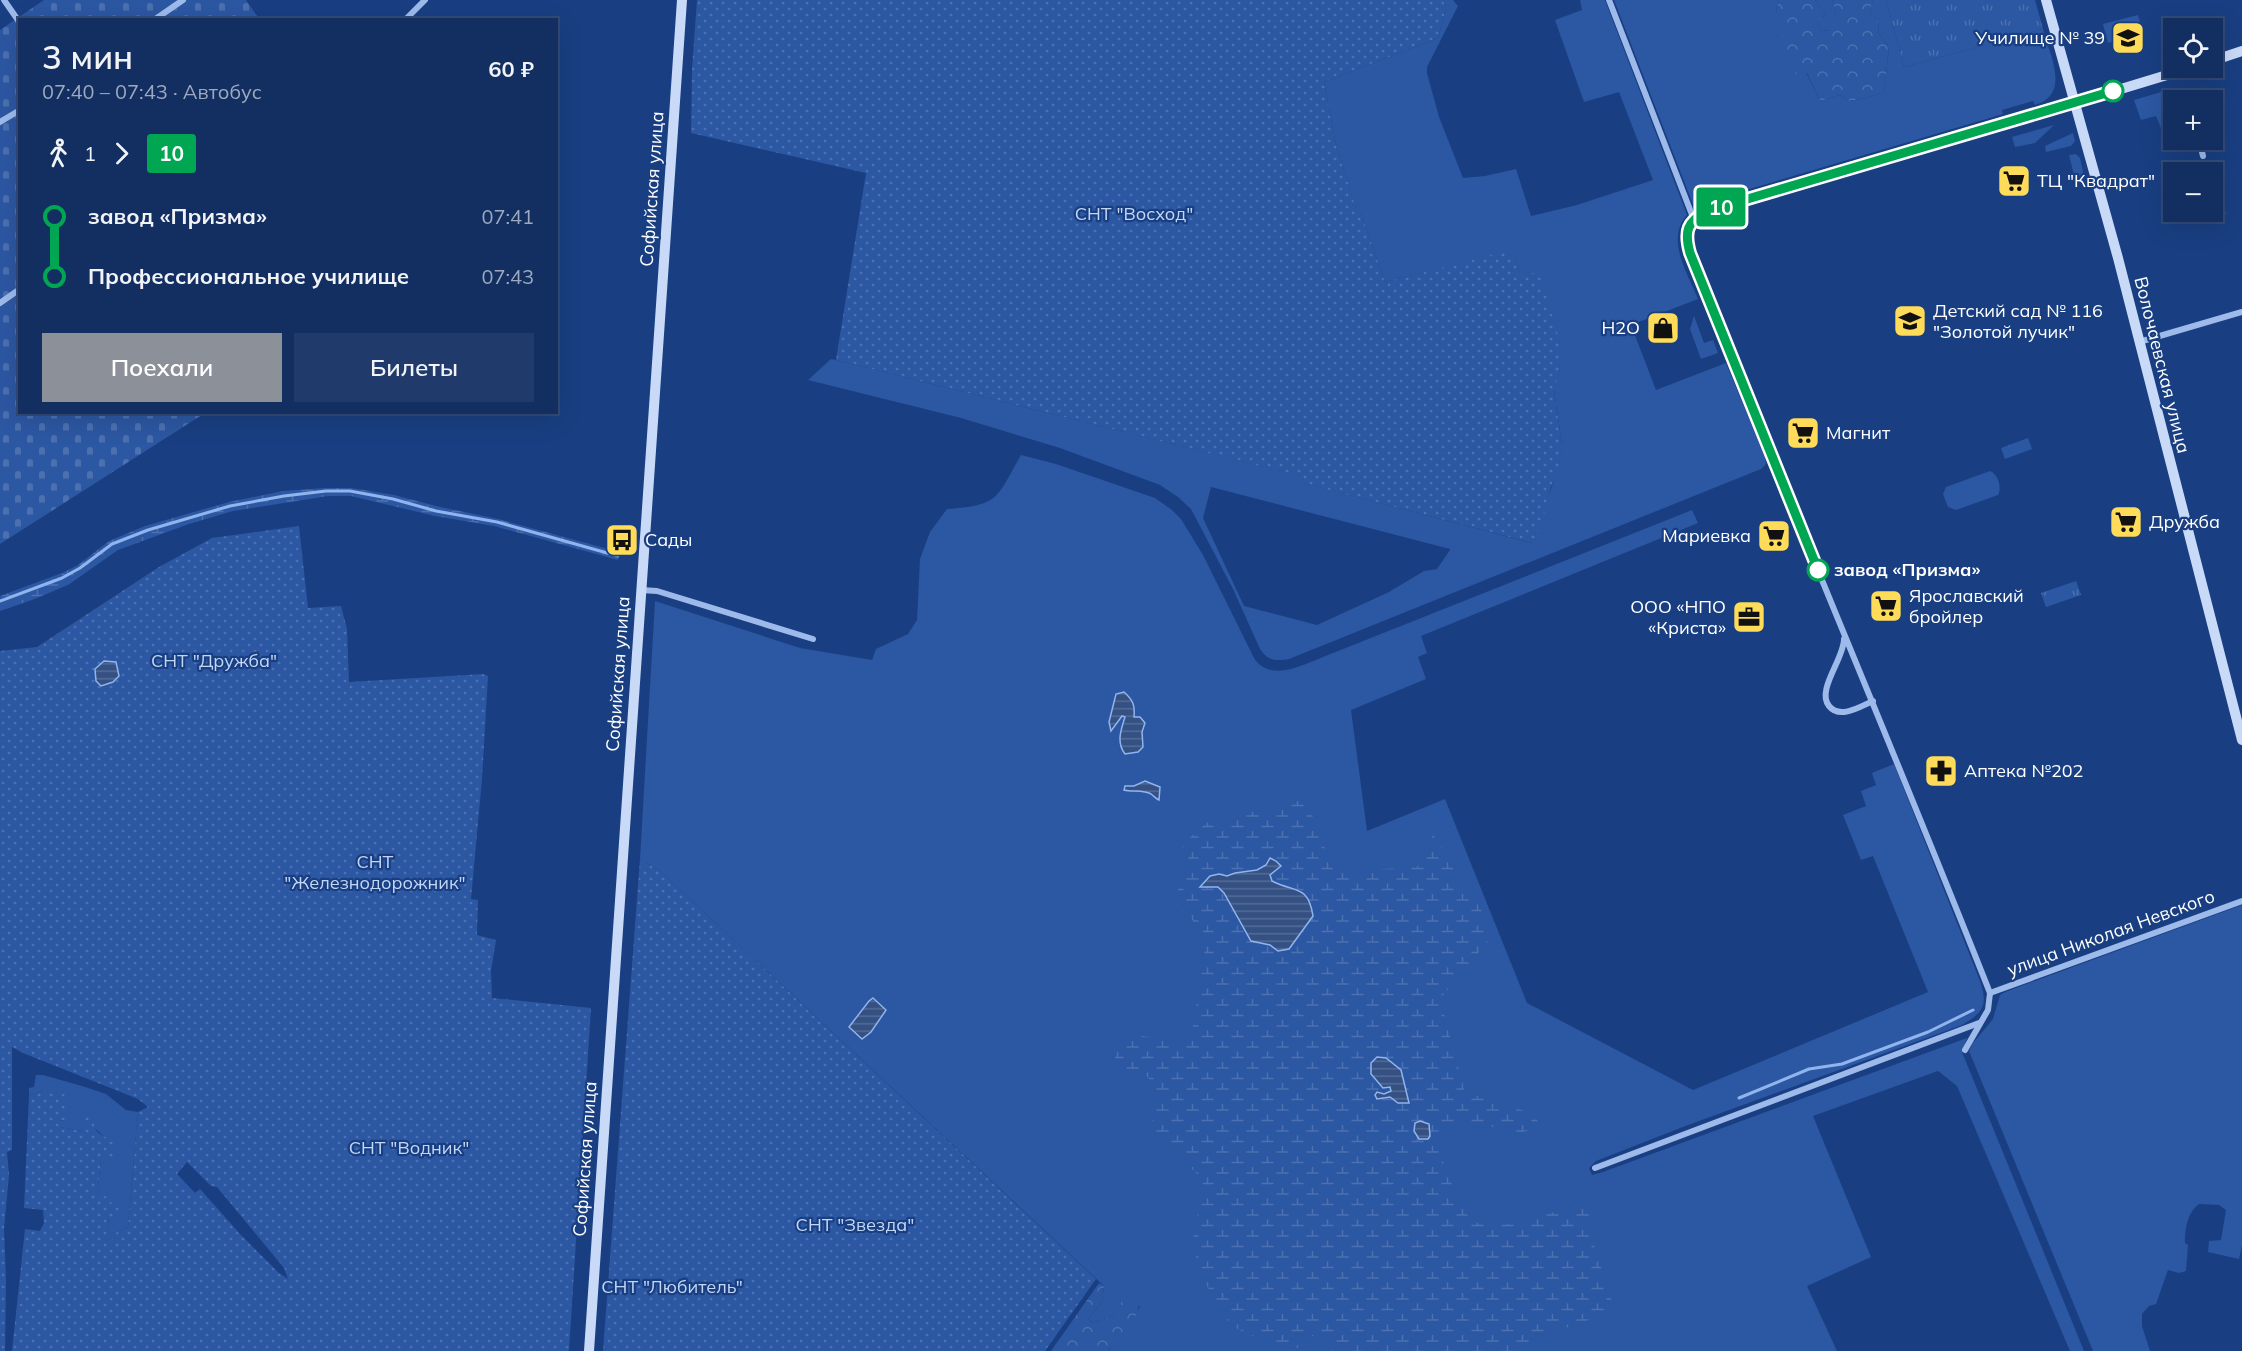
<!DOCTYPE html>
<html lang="ru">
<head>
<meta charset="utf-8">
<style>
  :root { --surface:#132f62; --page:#203b6b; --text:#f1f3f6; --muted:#9da9be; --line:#324a77; --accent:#8c9099 }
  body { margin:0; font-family:Mulish,sans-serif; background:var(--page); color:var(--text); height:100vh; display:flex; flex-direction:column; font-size:22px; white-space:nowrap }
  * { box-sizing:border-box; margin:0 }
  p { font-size:20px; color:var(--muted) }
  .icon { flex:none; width:33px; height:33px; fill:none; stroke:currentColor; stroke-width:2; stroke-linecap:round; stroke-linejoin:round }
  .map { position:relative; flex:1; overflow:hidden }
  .panel { position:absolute; left:18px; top:18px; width:540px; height:396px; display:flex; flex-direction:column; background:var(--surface); border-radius:0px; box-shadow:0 6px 24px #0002,0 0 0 2px var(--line) }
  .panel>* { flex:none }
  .badge { padding:0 12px; border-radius:4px; font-size:21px; line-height:39px }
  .tools { position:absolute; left:2163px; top:18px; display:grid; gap:12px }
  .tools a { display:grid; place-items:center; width:60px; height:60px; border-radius:0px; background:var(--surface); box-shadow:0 6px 24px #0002,0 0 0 2px var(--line); font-size:30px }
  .map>.badge { position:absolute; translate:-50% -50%; box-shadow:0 0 0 3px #fff }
  .legs { display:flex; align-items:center; gap:9px; height:66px; padding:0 24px; font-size:20px }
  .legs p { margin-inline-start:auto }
  .overview { display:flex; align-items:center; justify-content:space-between; height:102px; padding:0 24px }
  h1 { font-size:33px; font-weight:600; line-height:45px }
  .primary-button { display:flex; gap:12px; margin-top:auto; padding:12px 24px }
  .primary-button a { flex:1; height:69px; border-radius:0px; background:var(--accent); color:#fff; font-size:24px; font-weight:600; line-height:69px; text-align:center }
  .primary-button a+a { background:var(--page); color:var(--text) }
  ul { padding:0 24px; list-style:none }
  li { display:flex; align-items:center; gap:21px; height:60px; font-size:22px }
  li i { display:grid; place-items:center; width:9px; height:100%; margin:0 8px; background:currentColor }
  li i::after { content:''; width:15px; height:15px; margin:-8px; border:4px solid; border-radius:50%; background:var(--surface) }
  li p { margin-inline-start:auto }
  li:first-child i { background:linear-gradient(#0000 50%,currentColor 0) }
  li:last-child i { background:linear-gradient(currentColor 50%,#0000 0) }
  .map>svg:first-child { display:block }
</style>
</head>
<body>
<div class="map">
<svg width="2242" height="1351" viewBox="0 0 2242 1351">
  <defs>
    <pattern id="forest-crowns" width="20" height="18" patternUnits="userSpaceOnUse" patternTransform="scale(1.5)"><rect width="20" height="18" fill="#2c57a2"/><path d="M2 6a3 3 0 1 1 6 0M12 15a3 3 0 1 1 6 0" fill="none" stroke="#4c70b0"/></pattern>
    <pattern id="wetland-marsh" width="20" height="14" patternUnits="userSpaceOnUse" patternTransform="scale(1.5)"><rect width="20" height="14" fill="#2c57a2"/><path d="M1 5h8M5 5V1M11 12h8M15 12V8" fill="none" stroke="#4c70b0"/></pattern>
    <pattern id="cemetery-stones" width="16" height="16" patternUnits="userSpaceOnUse" patternTransform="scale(1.5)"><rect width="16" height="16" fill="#2c57a2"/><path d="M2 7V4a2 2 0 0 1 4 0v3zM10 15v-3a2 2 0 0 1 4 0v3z" fill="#4c70b0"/></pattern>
    <pattern id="park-tufts" width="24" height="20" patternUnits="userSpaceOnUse" patternTransform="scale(1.5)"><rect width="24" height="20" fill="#2c57a2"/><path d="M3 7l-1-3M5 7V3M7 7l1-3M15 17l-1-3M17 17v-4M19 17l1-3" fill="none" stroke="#4c70b0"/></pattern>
    <pattern id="garden-dots" width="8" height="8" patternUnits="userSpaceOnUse" patternTransform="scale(1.5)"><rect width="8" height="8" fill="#2c57a2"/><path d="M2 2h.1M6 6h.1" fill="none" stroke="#4c70b0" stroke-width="1.8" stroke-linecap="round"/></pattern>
    <pattern id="water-rules" width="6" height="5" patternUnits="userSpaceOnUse" patternTransform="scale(1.5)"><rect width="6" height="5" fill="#355183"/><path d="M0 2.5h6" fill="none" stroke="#536b96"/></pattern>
  </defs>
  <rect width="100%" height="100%" fill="#193f82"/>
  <g fill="#2c57a2" fill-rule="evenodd">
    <path d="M 1443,0 L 1453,0 L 1458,6 L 1427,67 L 1427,73 L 1439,117 L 1463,178 L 1485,176 L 1516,169 L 1531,216 L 1577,205 L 1653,180 L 1619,92 L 1584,102 L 1555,20 L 1582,10 L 1580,0 L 1605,0 L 1687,215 C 1665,239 1688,274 1698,299 L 1631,325 L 1656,390 L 1726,363 L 1765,457 L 1766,464 L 1761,469 L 1289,659 C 1275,661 1268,661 1260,649 L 1233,589 L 1191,509 L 1178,497 L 1160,485 L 1060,448 L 961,418 L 808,380 L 831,359 L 836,360 L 1301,476 L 1300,482 L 1532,543 L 1558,469 L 1562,445 L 1554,390 L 1561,366 L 1520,274 L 1512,251 L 1385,282 L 1361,214 L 1356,210 L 1335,140 L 1324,82 L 1438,38 L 1446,8 ZM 1211,487 L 1450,549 L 1450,550 L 1437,569 L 1424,571 L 1389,592 L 1317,625 L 1244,606 L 1203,518 Z"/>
    <path d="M 1614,0 L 1779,0 L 1776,10 L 1820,101 L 1840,95 L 1849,101 L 1866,98 L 1884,92 L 1889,47 L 1879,34 L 1878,21 L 1870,12 L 1873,0 L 1886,0 L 1904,67 L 2043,29 C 2050,56 2071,94 2035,105 L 2033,101 L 2002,110 L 2003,114 L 1702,203 L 1694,207 Z"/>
    <polygon points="1815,0 1832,0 1836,14 1831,30 1821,31 1817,21 1826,14"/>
    <polygon points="2138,15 2143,34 2108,43 2103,24"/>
    <polygon points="2168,90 2173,106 2173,131 2169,133 2167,129 2162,131 2156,116 2141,120 2134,100"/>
    <polygon points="2054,125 2035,143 2015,147 2012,137"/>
    <polygon points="2073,133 2075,141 2071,146 2046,152 2045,146"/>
    <polygon points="2076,154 2080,158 2084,176 2081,182 2076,183 2069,155"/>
    <polygon points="1694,316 1704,343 1713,340 1718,353 1701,359 1690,329"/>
    <path d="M 1021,455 L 1056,464 L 1155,498 L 1172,510 L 1181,519 L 1203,555 L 1255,660 C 1274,683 1306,663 1328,655 L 1692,510 L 1698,523 L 1421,636 L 1427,653 L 1418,657 L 1426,679 L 1351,710 L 1367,831 L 1445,799 L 1527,1003 L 1693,1090 L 1928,992 L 1873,856 L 1861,860 L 1843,815 L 1866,806 L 1861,791 L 1876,785 L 1872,773 L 1894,764 L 1980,981 C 1988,1005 1984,1012 1962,1025 L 1688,1125 L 1596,1161 L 1589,1168 L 1592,1175 L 1603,1172 L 1967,1038 L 1962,1052 L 2084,1351 L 2070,1351 L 1957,1086 L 1938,1071 L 1813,1116 L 1871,1257 L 1807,1286 L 1837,1351 L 1108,1351 L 1131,1326 L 1135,1313 L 1140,1307 L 1126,1297 L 1112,1316 L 1093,1323 L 1088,1319 L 1102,1302 L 1104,1286 L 660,871 L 640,859 L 655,601 L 800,648 L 872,660 L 876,649 L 908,634 L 917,620 L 920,559 L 930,532 L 947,509 C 1001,505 996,498 1021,455 Z"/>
    <path d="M 1990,471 C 1998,474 2002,488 1998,495 L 1956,510 L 1948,507 L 1943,494 L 1946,487 Z"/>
    <path d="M 2242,905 L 2242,1245 L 2239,1259 L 2208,1252 L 2209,1241 L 2221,1240 L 2226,1210 L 2219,1205 L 2199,1204 C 2187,1213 2185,1229 2185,1243 L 2188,1245 L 2186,1271 L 2179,1273 L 2168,1270 L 2156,1304 L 2149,1306 L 2142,1314 L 2142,1326 L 2150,1351 L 2093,1351 L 1969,1051 L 1973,1043 L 1993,1019 L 2000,995 L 2005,992 Z"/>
    <polygon points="36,1075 43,1075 82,1086 106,1094 126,1110 138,1112 128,1227 113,1234 113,1240 106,1239 111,1205 97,1195 101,1159 113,1159 105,1138 93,1126 92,1115 83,1131 60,1127 60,1120 65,1121 43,1090 29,1096 29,1088 34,1087"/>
  </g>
  <g fill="url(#forest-crowns)">
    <path d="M 1779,0 L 1815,0 L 1826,14 L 1817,21 L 1821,31 L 1831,30 L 1831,21 L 1836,14 L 1832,0 L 1873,0 L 1870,12 L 1878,21 L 1879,34 L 1889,47 L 1884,92 L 1866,98 L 1849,101 L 1840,95 L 1820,101 L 1807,73 L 1796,74 C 1788,60 1777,46 1784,30 L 1776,10 Z"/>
    <path d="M 1099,1283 L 1104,1286 L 1102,1302 L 1088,1319 L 1093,1323 L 1112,1316 L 1125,1297 L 1139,1300 C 1140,1309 1130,1331 1123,1338 C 1118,1343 1112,1345 1108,1351 L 1051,1351 Z"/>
  </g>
  <g fill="url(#wetland-marsh)" fill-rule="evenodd">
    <polygon points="325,488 351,488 394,495 440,507 498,519 619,552 618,560 494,526 435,516 351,496 328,496 233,511 189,524 118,550 68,585 32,600 0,611 0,596 62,573 78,565 109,541 145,526 229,502 283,491"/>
    <path d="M 1306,799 L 1334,872 L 1417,867 L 1433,835 L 1451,860 L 1457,886 L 1474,895 L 1493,935 L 1440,999 L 1465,1092 L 1534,1114 L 1538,1122 L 1537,1127 L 1519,1134 L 1467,1120 L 1452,1126 L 1436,1141 C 1443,1159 1458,1211 1474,1221 C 1499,1236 1560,1209 1586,1201 L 1603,1216 L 1588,1226 L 1615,1311 L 1536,1338 L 1517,1351 L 1331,1351 L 1329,1345 L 1317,1336 L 1311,1336 L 1294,1351 L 1282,1351 L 1230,1325 L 1198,1271 L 1193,1240 L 1203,1184 L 1199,1176 L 1155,1133 L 1152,1127 C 1153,1112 1160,1082 1143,1074 C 1135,1070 1123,1069 1115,1068 L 1113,1063 L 1120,1045 C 1125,1042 1132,1037 1137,1036 C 1157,1035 1176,1051 1192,1033 L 1207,936 L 1172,898 L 1193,868 L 1182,845 L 1206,823 ZM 1269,859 L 1276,861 L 1270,875 L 1272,881 L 1280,885 L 1293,887 L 1308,925 L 1300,933 L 1295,941 L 1278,951 L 1270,945 L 1251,941 L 1224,893 L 1218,887 L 1219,874 C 1232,877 1263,871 1269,859 ZM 1393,1063 L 1401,1070 L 1409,1103 L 1394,1102 L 1390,1097 L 1385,1099 L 1391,1092 L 1391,1087 L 1383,1088 L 1372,1071 Z"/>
  </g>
  <polygon fill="url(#cemetery-stones)" points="44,0 246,0 259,19 20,20 20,412 205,413 0,544 0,30"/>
  <g fill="url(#park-tufts)">
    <polygon points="1886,0 2035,0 2043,29 1904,67"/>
    <polygon points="2218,183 2226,214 2208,219 2206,212 2212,212 2213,185"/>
    <polygon points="2028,438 2032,449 2005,459 2001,448"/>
    <polygon points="2076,581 2081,595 2046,607 2041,593"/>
  </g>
  <g fill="url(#garden-dots)" fill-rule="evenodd">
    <polygon points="697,0 1443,0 1446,8 1438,38 1324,82 1335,140 1356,209 1361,214 1385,282 1512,250 1520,274 1540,273 1558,336 1561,366 1554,391 1562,445 1559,469 1551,487 1542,522 1533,543 1299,482 1300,476 836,360 866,173 691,133 692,69"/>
    <path d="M 299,526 L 308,608 L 341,606 L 347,629 L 349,682 L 483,674 L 488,676 L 482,779 L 471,899 L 478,900 L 477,935 L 496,940 L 491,971 L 492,998 L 591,1008 L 569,1351 L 12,1351 L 25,1229 L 40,1231 L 44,1223 L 43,1210 L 24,1208 L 29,1096 L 43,1090 L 67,1095 L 66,1121 L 60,1120 L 60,1127 L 83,1131 L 86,1115 L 93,1115 C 93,1131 99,1137 114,1139 L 113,1159 L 101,1159 L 97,1195 L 110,1197 L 112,1205 L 122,1203 L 121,1218 L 109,1217 L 107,1239 L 112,1240 L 113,1234 L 128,1227 L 138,1112 L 148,1107 L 138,1099 L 23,1053 L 12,1047 L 12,1150 L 7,1152 L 9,1175 L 4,1229 L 6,1280 L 5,1351 L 0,1351 L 0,651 L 37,647 L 159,567 L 212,538 ZM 187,1162 L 211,1186 L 217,1187 L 284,1268 L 288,1279 L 279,1273 L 241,1235 L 200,1189 L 195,1193 L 177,1174 Z"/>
    <polygon points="640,859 660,871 1096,1279 1045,1351 603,1351"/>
  </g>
  <g fill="url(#water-rules)" stroke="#90b4ee" stroke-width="1.5">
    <polygon points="104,661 116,662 119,676 113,682 101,686 96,681 95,669"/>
    <path d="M 1124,692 C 1133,700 1135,705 1134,717 L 1140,717 L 1145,723 L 1142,732 L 1143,747 L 1138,752 L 1125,754 C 1116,742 1121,730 1125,717 L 1122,716 L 1111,731 L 1109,722 L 1116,694 Z"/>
    <path d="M 1145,781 L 1160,787 L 1159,800 C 1156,799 1154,796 1151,794 C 1144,790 1132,792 1124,790 L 1125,786 L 1134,786 Z"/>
    <path d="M 1270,858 L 1276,861 L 1281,866 L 1270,875 L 1272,881 C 1295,893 1308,884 1313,916 L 1289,949 L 1278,951 L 1270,945 L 1251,941 L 1224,893 L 1218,887 L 1200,887 L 1210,876 L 1219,874 L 1227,876 L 1235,873 L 1257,870 L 1266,865 Z"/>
    <polygon points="873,998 886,1010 871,1032 862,1039 849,1027 869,1001"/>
    <polygon points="1377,1057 1386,1058 1401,1070 1409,1103 1398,1103 1390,1097 1377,1099 1375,1095 1377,1092 1384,1094 1391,1091 1390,1087 1383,1088 1371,1074 1371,1063"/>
    <polygon points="1420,1121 1429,1124 1430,1136 1428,1139 1419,1139 1414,1131 1415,1123"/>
  </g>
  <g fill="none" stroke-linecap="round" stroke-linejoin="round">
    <g stroke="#90b4ee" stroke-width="3">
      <polyline points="0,601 62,578 80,568 112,544 148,530 230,506 284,496 326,491 350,491 393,499 436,511 497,522 618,556"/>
      <polyline points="1739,1098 1809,1069 1842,1064 1928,1032 1973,1010"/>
    </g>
    <g stroke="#9dbaeb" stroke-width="6">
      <polyline points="4,0 20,23"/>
      <polyline points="1609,0 1694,220"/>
      <polyline points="154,20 183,0"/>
      <polyline points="405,20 425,0"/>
      <polyline points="0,122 20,110"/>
      <polyline points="2199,140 2203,156"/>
      <polyline points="0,303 20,289"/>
      <polyline points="2139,342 2242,312"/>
      <polyline points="641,590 657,591 813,639"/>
      <path d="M 1844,639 C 1844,659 1816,690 1829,706 C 1840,720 1861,706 1873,701"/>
      <polyline points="1990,993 2242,901"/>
      <path d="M 1965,1050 L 1988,1010 L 1990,993 C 1892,745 1787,501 1690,253 C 1685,233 1688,221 1707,211 L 2075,103"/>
      <polyline points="1595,1168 1979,1023"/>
    </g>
    <g stroke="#c9daf8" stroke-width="10">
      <polyline points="2046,0 2118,258 2242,740"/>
      <polyline points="2212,61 2242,51"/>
      <polyline points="2075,103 2190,68"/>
      <polyline points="589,1351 682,0"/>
    </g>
  </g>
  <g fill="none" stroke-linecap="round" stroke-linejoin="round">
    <defs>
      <path id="line-1" d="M 1818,570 L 1690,253 C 1684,231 1687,222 1707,211 L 2113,91"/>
    </defs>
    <use href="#line-1" stroke="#fff" stroke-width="14"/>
    <use href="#line-1" stroke="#00a651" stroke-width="9"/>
  </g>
  <defs>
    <symbol id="university-square" viewBox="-11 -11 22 22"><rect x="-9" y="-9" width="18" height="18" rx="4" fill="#fedb58" stroke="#193f82"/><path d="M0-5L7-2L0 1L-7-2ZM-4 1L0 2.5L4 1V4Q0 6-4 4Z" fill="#111"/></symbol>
    <symbol id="supermarket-square" viewBox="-11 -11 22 22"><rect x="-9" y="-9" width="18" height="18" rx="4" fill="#fedb58" stroke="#193f82"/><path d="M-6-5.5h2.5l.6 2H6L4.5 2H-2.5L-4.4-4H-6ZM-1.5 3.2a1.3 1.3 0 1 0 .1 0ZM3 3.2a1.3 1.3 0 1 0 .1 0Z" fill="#111"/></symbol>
    <symbol id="school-square" viewBox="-11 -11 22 22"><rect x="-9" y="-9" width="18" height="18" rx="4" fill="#fedb58" stroke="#193f82"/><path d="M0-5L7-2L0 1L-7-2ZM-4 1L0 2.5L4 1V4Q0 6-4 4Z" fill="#111"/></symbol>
    <symbol id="shop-square" viewBox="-11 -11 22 22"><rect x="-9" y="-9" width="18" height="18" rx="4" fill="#fedb58" stroke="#193f82"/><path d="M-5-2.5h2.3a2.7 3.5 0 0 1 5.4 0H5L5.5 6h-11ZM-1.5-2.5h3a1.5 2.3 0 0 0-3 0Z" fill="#111"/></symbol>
    <symbol id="bus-square" viewBox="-11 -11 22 22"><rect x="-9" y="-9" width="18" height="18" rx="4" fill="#fedb58" stroke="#193f82"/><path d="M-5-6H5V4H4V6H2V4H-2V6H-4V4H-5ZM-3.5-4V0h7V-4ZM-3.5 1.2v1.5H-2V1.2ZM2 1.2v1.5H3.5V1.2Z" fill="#111"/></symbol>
    <symbol id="office-square" viewBox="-11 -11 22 22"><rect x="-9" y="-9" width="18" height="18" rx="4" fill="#fedb58" stroke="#193f82"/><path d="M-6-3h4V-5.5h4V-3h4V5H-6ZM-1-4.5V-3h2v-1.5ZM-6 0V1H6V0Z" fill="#111"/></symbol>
    <symbol id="pharmacy-square" viewBox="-11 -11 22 22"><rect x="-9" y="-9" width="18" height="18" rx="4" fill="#fedb58" stroke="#193f82"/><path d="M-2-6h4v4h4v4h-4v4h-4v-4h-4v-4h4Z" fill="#111"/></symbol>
  </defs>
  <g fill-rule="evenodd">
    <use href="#university-square" x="2109" y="19" width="38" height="38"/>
    <use href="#supermarket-square" x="1995" y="162" width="38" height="38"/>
    <use href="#school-square" x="1891" y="302" width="38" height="38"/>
    <use href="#shop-square" x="1644" y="309" width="38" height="38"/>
    <use href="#supermarket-square" x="1784" y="414" width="38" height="38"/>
    <use href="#supermarket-square" x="2107" y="503" width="38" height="38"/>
    <use href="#supermarket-square" x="1755" y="517" width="38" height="38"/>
    <use href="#bus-square" x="603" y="521" width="38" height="38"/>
    <use href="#supermarket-square" x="1867" y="587" width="38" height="38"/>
    <use href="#office-square" x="1730" y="598" width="38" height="38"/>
    <use href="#pharmacy-square" x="1922" y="752" width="38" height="38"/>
  </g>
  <g fill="#fff" stroke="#00a651" stroke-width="3">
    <circle cx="2113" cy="91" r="10"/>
    <circle cx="1818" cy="570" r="10"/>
  </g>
  <g text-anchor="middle" stroke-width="4.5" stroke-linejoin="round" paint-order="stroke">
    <g font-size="18" fill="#fff" stroke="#193f82" text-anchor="start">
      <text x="2105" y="44" text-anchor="end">Училище № 39</text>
      <text x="2037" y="187">ТЦ "Квадрат"</text>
      <text x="1933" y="317">Детский сад № 116<tspan x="1933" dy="21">"Золотой лучик"</tspan></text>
      <text x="1640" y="334" text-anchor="end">H2O</text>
      <text x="1826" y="439">Магнит</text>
      <text x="2149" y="528">Дружба</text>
      <text x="1751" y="542" text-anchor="end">Мариевка</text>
      <text x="645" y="546">Сады</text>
      <text x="1909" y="602">Ярославский<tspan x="1909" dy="21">бройлер</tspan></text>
      <text x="1726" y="613" text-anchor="end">ООО «НПО<tspan x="1726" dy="21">«Криста»</tspan></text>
      <text x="1964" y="777">Аптека №202</text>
    </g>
    <g font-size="18" fill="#fff" stroke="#193f82">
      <text transform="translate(652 189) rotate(-86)" y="6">Софийская улица</text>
      <text transform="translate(2162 365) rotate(76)" y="6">Волочаевская улица</text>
      <text transform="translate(618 674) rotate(-86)" y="6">Софийская улица</text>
      <text transform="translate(2111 933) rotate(-20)" y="6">улица Николая Невского</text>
      <text transform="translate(585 1159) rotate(-86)" y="6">Софийская улица</text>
    </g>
    <g font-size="18" fill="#c2d7f8" stroke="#193f82">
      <text x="1134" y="220">СНТ "Восход"</text>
      <text x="214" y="667">СНТ "Дружба"</text>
      <text x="375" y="868">СНТ<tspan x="375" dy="21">"Железнодорожник"</tspan></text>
      <text x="409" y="1154">СНТ "Водник"</text>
      <text x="855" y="1231">СНТ "Звезда"</text>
      <text x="672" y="1293">СНТ "Любитель"</text>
    </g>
    <g font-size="18" font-weight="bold" fill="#fff" stroke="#193f82" text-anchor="start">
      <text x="1834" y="576">завод «Призма»</text>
    </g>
  </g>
</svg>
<div class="tools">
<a><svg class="icon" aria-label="locate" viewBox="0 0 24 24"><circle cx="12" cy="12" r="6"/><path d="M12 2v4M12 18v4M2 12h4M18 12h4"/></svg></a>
<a>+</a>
<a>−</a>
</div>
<b class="badge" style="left:1721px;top:207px;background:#00a651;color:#fff">10</b>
<section class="panel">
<div class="overview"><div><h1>3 мин</h1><p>07:40 – 07:43 · Автобус</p></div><b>60 ₽</b></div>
<div class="legs"><svg class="icon" aria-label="walk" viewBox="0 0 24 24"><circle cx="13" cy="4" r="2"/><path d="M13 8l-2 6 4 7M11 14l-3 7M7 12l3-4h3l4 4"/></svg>1<svg class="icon" aria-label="forward" viewBox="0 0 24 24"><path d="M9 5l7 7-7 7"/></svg><b class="badge" style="background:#00a651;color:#fff">10</b></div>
<ul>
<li><i style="color:#00a651"></i><b>завод «Призма»</b><p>07:41</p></li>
<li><i style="color:#00a651"></i><b>Профессиональное училище</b><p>07:43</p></li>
</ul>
<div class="primary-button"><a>Поехали</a><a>Билеты</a></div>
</section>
</div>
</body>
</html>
